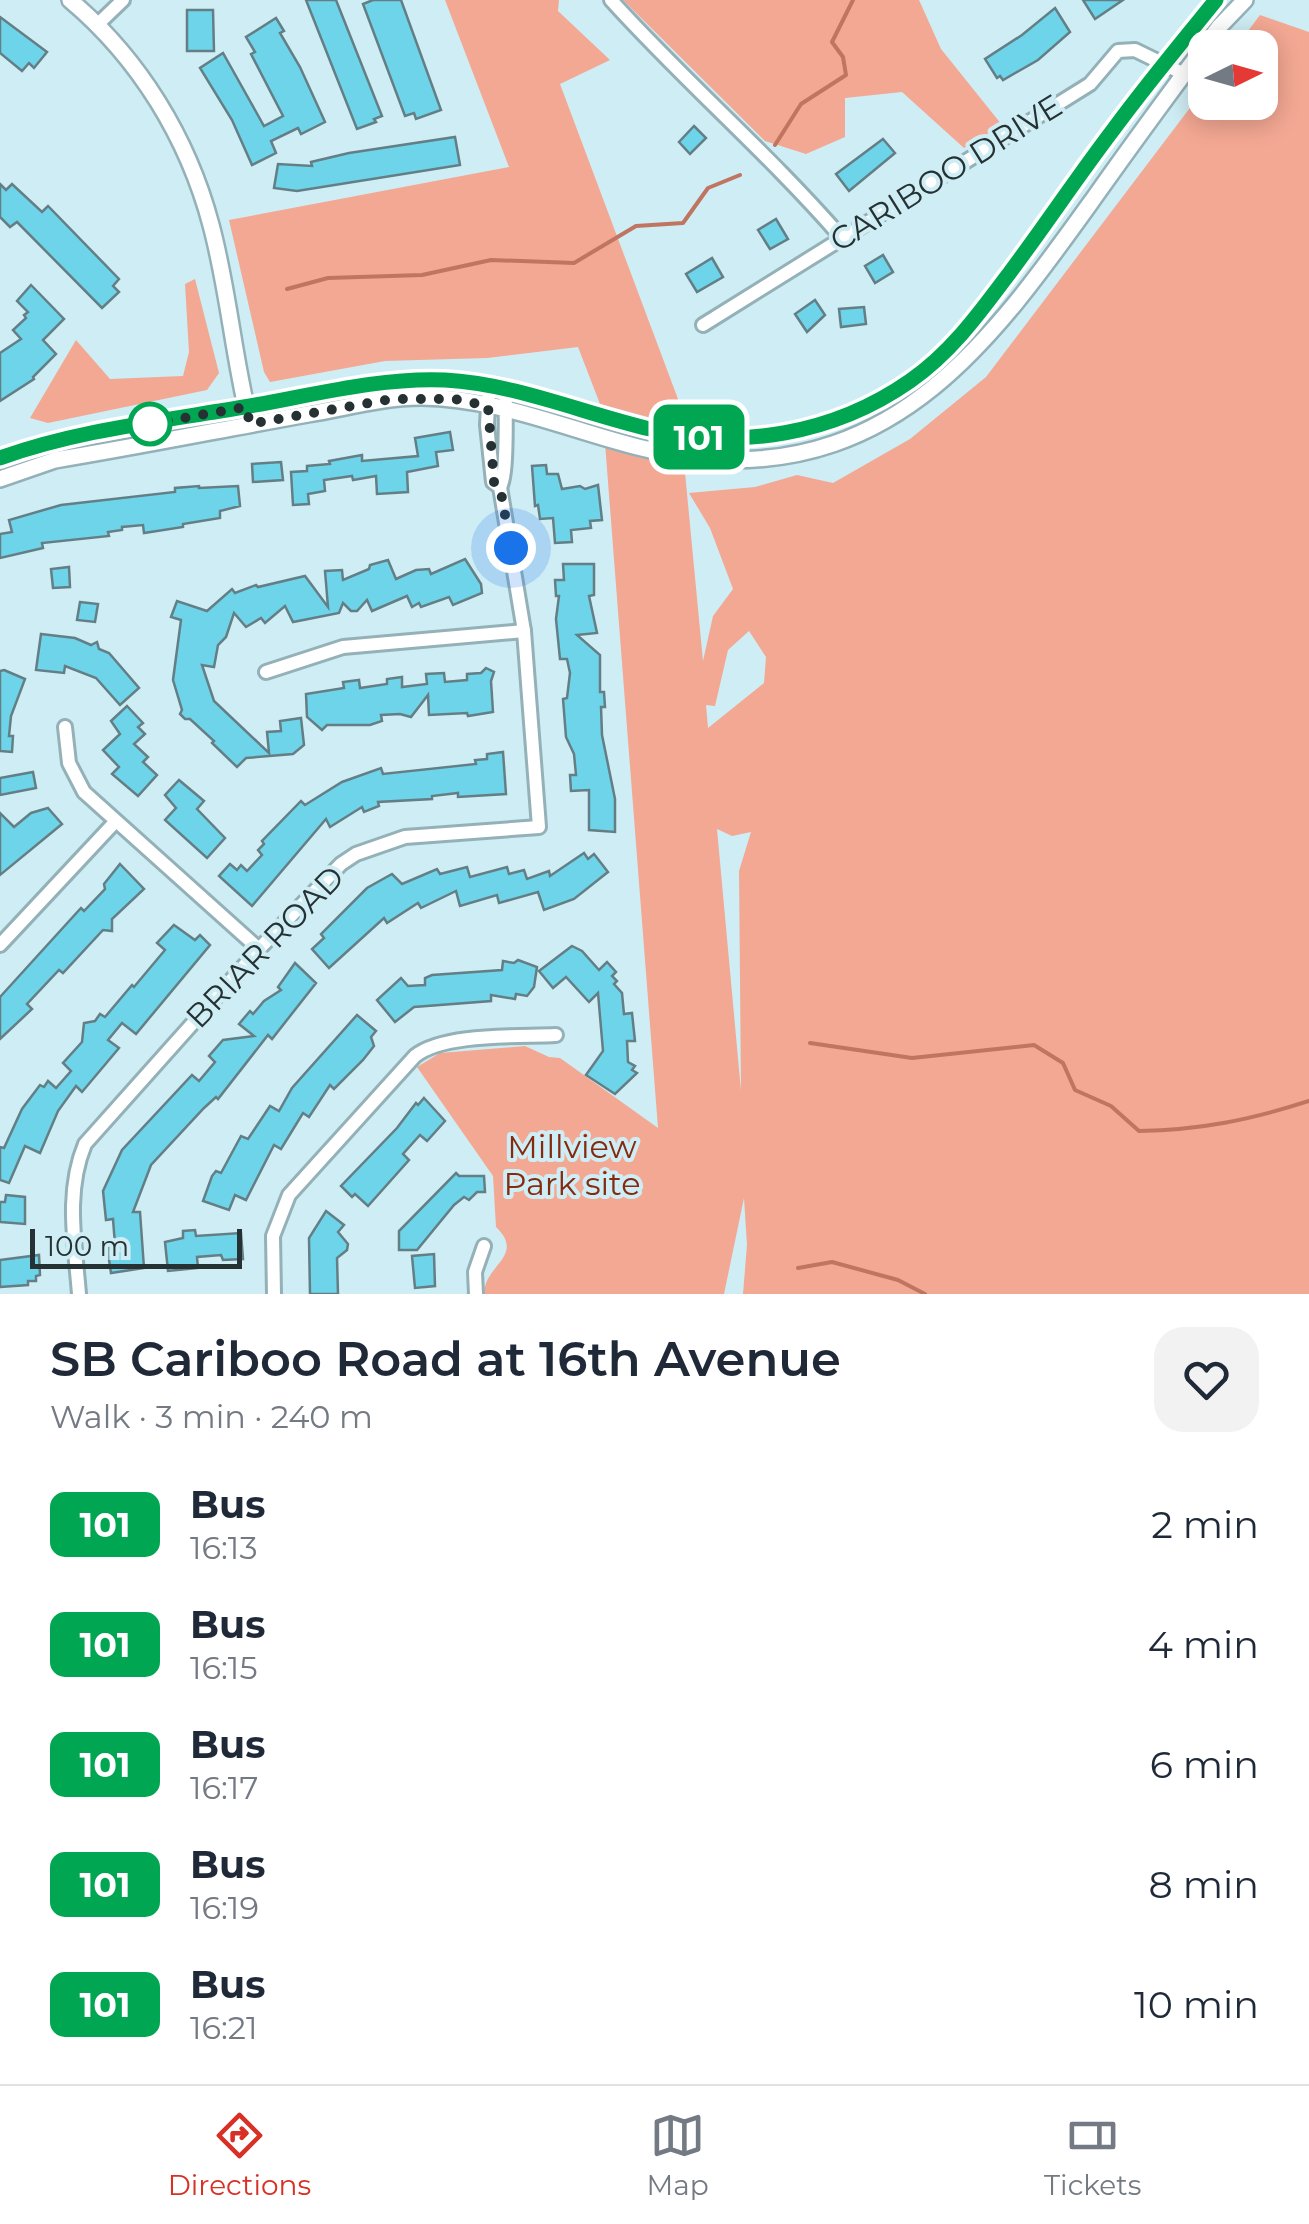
<!DOCTYPE html>
<html lang="en">
<head>
<meta charset="utf-8">
<style>
  :root { --surface:#fff; --page:#f2f2f3; --text:#1f2937; --muted:#747a83; --line:#e0e1e3; --accent:#d93025 }
  body { margin:0; font-family:Montserrat,sans-serif; background:var(--page); color:var(--text); height:100vh; display:flex; flex-direction:column; font-size:38px; white-space:nowrap }
  * { box-sizing:border-box; margin:0 }
  p { font-size:32px; color:var(--muted) }
  .icon { flex:none; width:55px; height:55px; fill:none; stroke:currentColor; stroke-width:2; stroke-linecap:round; stroke-linejoin:round }
  .map { position:relative; height:1294px; overflow:hidden }
  .details { display:flex; flex-direction:column; background:var(--surface); flex:1 }
  .details>* { flex:none }
  .badge { padding:0 20px; border-radius:15px; font-size:35px; line-height:65px }
  .needle { width:65px; rotate:85deg }
  .tools { position:absolute; left:1188px; top:30px; display:grid; gap:20px }
  .tools a { display:grid; place-items:center; width:90px; height:90px; border-radius:20px; background:var(--surface); box-shadow:0 5px 25px #0003; font-size:50px }
  .scale { position:absolute; left:30px; bottom:25px; width:212px; box-sizing:border-box; padding-left:10px; border:5px solid #253133; border-top:0; font-size:28px; line-height:35px; white-space:nowrap; color:#253133; -webkit-text-stroke:8px #cfedf4; paint-order:stroke }
  .you { position:absolute; width:50px; height:50px; margin:-25px; border:8px solid #fff; border-radius:50%; background:#1a73e8; box-shadow:0 0 0 15px #1a73e833 }
  .map>.badge { position:absolute; translate:-50% -50%; box-shadow:0 0 0 5px #fff }
  .round { display:grid; place-items:center; flex:none; width:105px; height:105px; border-radius:30px; background:var(--page) }
  .headline { display:flex; align-items:center; justify-content:space-between; height:170px; padding:0 50px }
  h1 { font-size:48px; font-weight:600; line-height:75px }
  ul { padding:0; list-style:none }
  li { display:flex; align-items:center; gap:30px; height:120px; padding:0 50px }
  li div { flex:1 }
  li b { display:block; font-size:38px }
  li em { font-style:normal }
  li .badge { min-width:110px; font-weight:700; text-align:center }
  .tab-bar { display:flex; justify-content:space-around; align-items:center; height:140px; border-top:2px solid var(--line); background:var(--surface); font-size:28px; color:var(--muted) }
  .tab-bar a { display:grid; justify-items:center; gap:5px }
  .tab-bar .current { color:var(--accent) }
  .map>svg:first-child { display:block }
</style>
</head>
<body>
<div class="map">
<svg width="1309" height="1294" viewBox="0 0 1309 1294">
  <rect width="100%" height="100%" fill="#cfedf4"/>
  <g fill="#f3a893" fill-rule="evenodd">
    <polygon points="445,0 559,0 558,11 610,60 560,84 678,399 681,426 600,404 578,347 487,358 385,361 270,382 264,372 229,220 509,167"/>
    <polygon points="623,0 919,0 941,49 1002,125 964,148 902,92 845,98 845,137 806,154 765,141"/>
    <path d="M 1260,15 L 1309,32 L 1309,1294 L 743,1294 L 747,1245 L 744,1198 L 724,1294 L 484,1294 C 484,1265 526,1256 496,1227 L 493,1176 L 417,1067 L 440,1053 L 525,1046 L 549,1057 L 560,1058 L 658,1128 L 605,443 L 684,462 L 703,661 L 713,616 L 733,589 L 710,528 L 689,493 L 755,487 L 797,475 L 833,483 L 910,439 L 986,377 L 1205,88 L 1205,102 L 1260,102 L 1260,48 L 1236,47 ZM 749,631 L 766,657 L 764,683 L 708,728 L 706,705 L 715,706 L 728,650 ZM 717,829 L 732,836 L 751,832 L 739,871 L 741,1091 Z"/>
    <polygon points="195,279 219,373 207,390 48,423 30,418 76,340 110,379 183,376 189,352 185,284"/>
  </g>
  <g fill="none" stroke-linecap="round" stroke-linejoin="round">
    <g stroke="#c07561" stroke-width="4">
      <polyline points="775,145 801,104 846,75 843,57 832,42 853,0"/>
      <polyline points="287,289 328,278 422,275 491,260 574,263 636,226 683,223 708,188 740,175"/>
      <path d="M 810,1043 L 912,1058 L 1034,1045 L 1063,1063 L 1075,1090 L 1111,1106 L 1139,1131 C 1200,1130 1250,1120 1309,1101"/>
      <polyline points="798,1268 832,1262 898,1280 925,1294"/>
    </g>
  </g>
  <g fill="#6ed4ea" stroke="#637f85" stroke-width="2.5">
    <polygon points="306,0 336,0 382,116 374,119 376,122 357,129"/>
    <polygon points="373,0 401,0 441,110 416,119 414,113 405,116 363,4"/>
    <polygon points="1083,0 1123,0 1095,19"/>
    <polygon points="1055,8 1070,32 1038,60 1003,80 1000,76 997,78 985,59 1022,35"/>
    <polygon points="187,10 213,10 214,51 187,51"/>
    <polygon points="0,17 47,52 34,68 29,63 22,71 0,53"/>
    <polygon points="276,18 284,31 280,33 300,67 325,122 301,134 298,128 271,141 276,153 252,165 232,120 200,68 223,53 264,126 283,116 251,54 255,52 246,37"/>
    <polygon points="694,126 706,138 690,154 679,142"/>
    <polygon points="455,137 460,165 297,191 274,188 278,164 312,166 311,162 349,153"/>
    <polygon points="883,139 895,153 849,191 836,174"/>
    <polygon points="0,184 6,190 12,184 42,212 48,206 119,279 113,286 119,292 102,308 17,222 10,227 0,217"/>
    <polygon points="776,219 788,239 770,249 758,230"/>
    <polygon points="883,255 893,272 875,283 865,266"/>
    <polygon points="712,258 723,277 697,292 686,274"/>
    <polygon points="31,285 64,319 43,340 56,354 33,377 34,379 0,401 0,353 21,339 13,330 26,318 24,315 28,312 17,301"/>
    <polygon points="815,300 825,315 807,332 795,314"/>
    <polygon points="864,307 866,324 841,327 839,309"/>
    <polygon points="450,432 453,450 436,452 438,466 407,472 408,492 377,494 376,476 353,480 352,476 324,480 325,491 308,494 309,504 293,505 291,472 307,471 307,466 330,464 329,461 362,455 362,461 418,456 415,438"/>
    <polygon points="281,462 283,480 253,482 252,464"/>
    <polygon points="546,465 547,474 558,474 562,489 580,486 585,489 598,485 602,520 590,521 591,528 571,530 572,542 555,543 553,518 540,519 538,505 535,506 532,466"/>
    <polygon points="199,486 199,488 238,486 240,506 220,511 220,518 183,524 183,527 144,533 143,525 122,527 122,530 108,532 109,536 42,543 43,548 0,558 0,534 12,532 9,520 61,505 175,492 175,488"/>
    <polygon points="465,559 481,584 482,593 453,605 449,597 421,607 419,603 412,607 407,596 372,611 367,600 357,611 351,611 343,603 339,613 293,622 285,606 265,623 261,618 246,627 234,613 226,637 218,645 214,667 202,665 214,701 269,753 267,732 281,731 280,721 301,718 304,745 293,754 246,758 237,767 212,743 214,741 190,719 185,719 180,714 182,710 173,680 181,620 171,617 177,601 207,611 232,589 235,593 256,585 258,587 305,576 328,607 325,571 342,570 343,580 369,569 370,565 388,560 396,579 416,570 429,569 431,574"/>
    <polygon points="563,564 594,564 594,595 589,596 597,633 577,635 600,655 600,692 604,692 605,707 601,707 602,735 615,799 615,832 589,830 589,790 571,791 570,775 576,775 574,754 566,737 563,699 567,698 570,673 567,659 560,659 556,619 559,596 556,596 555,580 564,580"/>
    <polygon points="69,567 70,587 53,588 51,569"/>
    <polygon points="80,602 98,604 95,622 77,620"/>
    <polygon points="41,634 75,638 91,645 97,642 99,649 109,653 139,688 120,705 96,678 65,666 64,673 36,670"/>
    <polygon points="486,668 494,672 491,681 493,712 468,716 467,713 429,715 428,695 411,717 400,714 381,715 382,721 370,725 327,725 322,730 307,717 306,694 344,688 343,682 359,680 360,688 387,684 387,679 402,677 402,687 427,684 426,674 444,673 445,682 467,680 467,674 481,673"/>
    <polygon points="4,670 25,679 11,716 9,736 13,736 12,752 0,751 0,671"/>
    <polygon points="127,706 143,723 138,727 145,734 134,744 148,757 143,762 157,775 138,796 112,774 119,767 103,750 120,734 111,721"/>
    <polygon points="503,752 506,794 458,797 458,793 432,796 432,799 378,802 379,806 364,812 362,807 330,827 326,819 252,906 219,876 230,864 237,870 241,865 247,871 262,855 258,850 264,844 262,841 301,801 305,805 342,782 381,768 383,774 476,764 475,760 487,759 487,754"/>
    <polygon points="33,772 36,788 0,795 0,778"/>
    <polygon points="179,780 204,801 197,809 225,838 207,858 165,820 176,808 165,795"/>
    <polygon points="48,808 62,824 0,875 0,813 14,827 31,813"/>
    <polygon points="584,853 588,859 594,854 608,872 574,899 544,910 538,892 499,903 497,895 460,906 456,891 421,908 418,903 387,923 384,918 329,968 312,949 324,938 321,934 367,888 392,874 402,884 437,869 440,874 467,867 470,877 507,867 509,874 524,870 527,879 549,871 550,876"/>
    <polygon points="120,864 144,889 112,919 112,931 103,930 63,973 59,970 27,1004 32,1009 0,1039 0,997 70,920 81,908 84,911 105,889 104,884"/>
    <polygon points="174,925 195,940 200,935 210,945 136,1034 122,1023 108,1040 119,1048 82,1092 76,1086 58,1111 40,1153 25,1146 9,1183 0,1180 0,1147 4,1148 22,1109 40,1085 44,1087 48,1081 56,1088 71,1071 63,1063 82,1042 84,1023 95,1021 100,1014 105,1017 132,985 134,987 165,950 157,943"/>
    <polygon points="572,946 582,951 599,970 607,962 616,972 612,976 617,981 614,984 622,993 624,1014 632,1013 635,1041 627,1041 628,1062 635,1066 632,1070 637,1073 615,1094 586,1075 603,1051 598,993 589,1002 566,977 553,988 539,971"/>
    <polygon points="518,960 537,967 534,987 527,996 516,994 515,999 491,995 491,1001 414,1007 395,1022 377,1000 401,978 408,986 425,985 425,978 432,975 502,970 503,961 514,963"/>
    <polygon points="295,963 316,983 272,1039 268,1035 218,1099 216,1097 204,1108 151,1165 133,1212 140,1212 144,1268 111,1273 108,1253 109,1245 115,1245 113,1219 106,1220 103,1191 122,1150 192,1075 199,1081 215,1062 209,1056 223,1040 254,1036 239,1024 250,1011 253,1014 264,1001 281,990 278,987"/>
    <polygon points="357,1015 376,1031 371,1037 374,1046 363,1060 334,1089 330,1085 309,1117 303,1113 281,1149 274,1145 246,1200 235,1195 229,1210 203,1201 212,1176 216,1171 221,1173 241,1136 248,1139 270,1106 279,1111 292,1088"/>
    <polygon points="424,1098 445,1121 427,1141 420,1135 403,1154 409,1160 368,1206 355,1194 352,1197 341,1186 397,1128 416,1103 418,1105"/>
    <polygon points="456,1173 459,1176 484,1176 485,1192 477,1192 469,1200 464,1197 454,1205 417,1250 399,1250 399,1231"/>
    <polygon points="6,1195 25,1197 25,1224 0,1222 0,1202 5,1202"/>
    <polygon points="326,1211 344,1225 338,1232 348,1244 347,1250 337,1258 338,1294 310,1294 309,1238"/>
    <polygon points="195,1230 196,1236 241,1233 243,1259 223,1260 221,1255 197,1257 198,1268 168,1271 165,1242 183,1238 183,1231"/>
    <polygon points="434,1254 435,1286 415,1288 412,1256"/>
    <polygon points="39,1255 40,1275 36,1276 36,1281 28,1281 28,1285 0,1287 0,1260"/>
  </g>
  <g fill="none" stroke-linecap="round" stroke-linejoin="round">
    <defs>
      <g id="minor">
        <path d="M 611,0 C 685,82 769,154 841,237"/>
        <polyline points="98,24 123,0"/>
        <polyline points="703,325 1090,84 1118,51 1135,50 1184,74"/>
        <path d="M 500,487 C 508,476 505,407 506,388"/>
        <polyline points="266,672 343,647 524,631"/>
        <polyline points="65,727 69,763 84,792 259,949"/>
        <polyline points="0,945 115,822"/>
        <path d="M 79,1294 C 75,1243 65,1192 85,1144 L 259,949 L 341,864 L 356,854 L 405,837 L 539,827 L 524,631 L 500,487 L 493,482 L 487,425 L 489,385"/>
        <path d="M 274,1294 L 273,1236 L 289,1195 L 415,1056 C 444,1033 518,1037 556,1035"/>
        <polyline points="476,1294 475,1272 484,1246"/>
      </g>
      <g id="tertiary">
        <path d="M 70,0 C 139,58 188,138 211,225 C 228,288 233,353 248,415"/>
        <path d="M 0,458 C 73,432 153,423 229,410 C 299,397 374,377 445,380 C 516,384 582,413 650,429 C 740,450 834,434 910,382 C 950,354 978,315 1007,277 C 1043,228 1077,178 1113,130 C 1146,85 1181,43 1216,0"/>
        <path d="M 0,479 L 55,460 C 140,446 224,429 308,414 C 345,408 383,397 421,397 C 521,398 610,452 708,459 C 900,472 995,336 1094,198 C 1135,140 1177,83 1219,27 L 1245,0"/>
      </g>
    </defs>
    <use href="#minor" stroke="#94b1b8" stroke-width="18"/>
    <use href="#tertiary" stroke="#94b1b8" stroke-width="20"/>
    <use href="#minor" stroke="#fff" stroke-width="12"/>
    <use href="#tertiary" stroke="#fff" stroke-width="15"/>
  </g>
  <g fill="none" stroke-linecap="round" stroke-linejoin="round">
    <defs>
      <path id="line" d="M 0,458 C 77,430 163,421 244,407 C 309,396 379,377 445,380 C 516,384 582,413 650,429 C 740,450 834,434 910,381 C 952,352 981,311 1011,271 C 1046,224 1078,176 1113,130 C 1146,85 1181,43 1216,0"/>
    </defs>
    <use href="#line" stroke="#fff" stroke-width="22"/>
    <use href="#line" stroke="#00a651" stroke-width="15"/>
    <polyline stroke="#253133" stroke-width="10" stroke-dasharray="0 18" points="150,424 246,407 250,424 392,399 454,399 488,406 494,482 500,487 511,548"/>
  </g>
  <circle fill="#fff" stroke="#00a651" stroke-width="5" cx="150" cy="424" r="20"/>
  <g text-anchor="middle" stroke-width="8" stroke-linejoin="round" paint-order="stroke">
    <g font-size="32" fill="#253133" stroke="#cfedf4">
      <text transform="translate(946 173) rotate(-32)" y="11">CARIBOO DRIVE</text>
      <text transform="translate(265 947) rotate(-46)" y="11">BRIAR ROAD</text>
    </g>
    <g font-size="32" fill="#852a0f" stroke="#cfedf4">
      <text x="572" y="1158">Millview<tspan x="572" dy="37">Park site</tspan></text>
    </g>
  </g>
</svg>
<div class="tools">
<a><svg class="needle" viewBox="-14 -14 28 28"><path d="M0-13l5 13h-10z" fill="#e53935"/><path d="M0 13l5-13h-10z" fill="#747a83"/></svg></a>
</div>
<div class="scale">100 m</div>
<div class="you" style="left:511px;top:548px"></div>
<b class="badge" style="left:699px;top:437px;background:#00a651;color:#fff">101</b>
</div>
<section class="details">
<div class="headline"><div><h1>SB Cariboo Road at 16th Avenue</h1><p>Walk · 3 min · 240 m</p></div><a class="round"><svg class="icon" aria-label="heart" viewBox="0 0 24 24"><path d="M12 20l-8-8c-3-5 5-10 8-4 3-6 11-1 8 4z"/></svg></a></div>
<ul>
<li><span class="badge" style="background:#00a651;color:#fff">101</span><div><b>Bus</b><p>16:13</p></div><em>2 min</em></li>
<li><span class="badge" style="background:#00a651;color:#fff">101</span><div><b>Bus</b><p>16:15</p></div><em>4 min</em></li>
<li><span class="badge" style="background:#00a651;color:#fff">101</span><div><b>Bus</b><p>16:17</p></div><em>6 min</em></li>
<li><span class="badge" style="background:#00a651;color:#fff">101</span><div><b>Bus</b><p>16:19</p></div><em>8 min</em></li>
<li><span class="badge" style="background:#00a651;color:#fff">101</span><div><b>Bus</b><p>16:21</p></div><em>10 min</em></li>
</ul>
</section>
<nav class="tab-bar">
<a class="current"><svg class="icon" aria-label="directions" viewBox="0 0 24 24"><path d="M12 3l9 9-9 9-9-9zM9 14v-3h6M13 9l2 2-2 2"/></svg>Directions</a>
<a><svg class="icon" aria-label="map" viewBox="0 0 24 24"><path d="M3 6l6-2 6 2 6-2v14l-6 2-6-2-6 2zM9 4v14M15 6v14"/></svg>Map</a>
<a><svg class="icon" aria-label="tickets" viewBox="0 0 24 24"><path d="M3 7h18v10H3zM15 7v10"/></svg>Tickets</a>
</nav>
</body>
</html>
